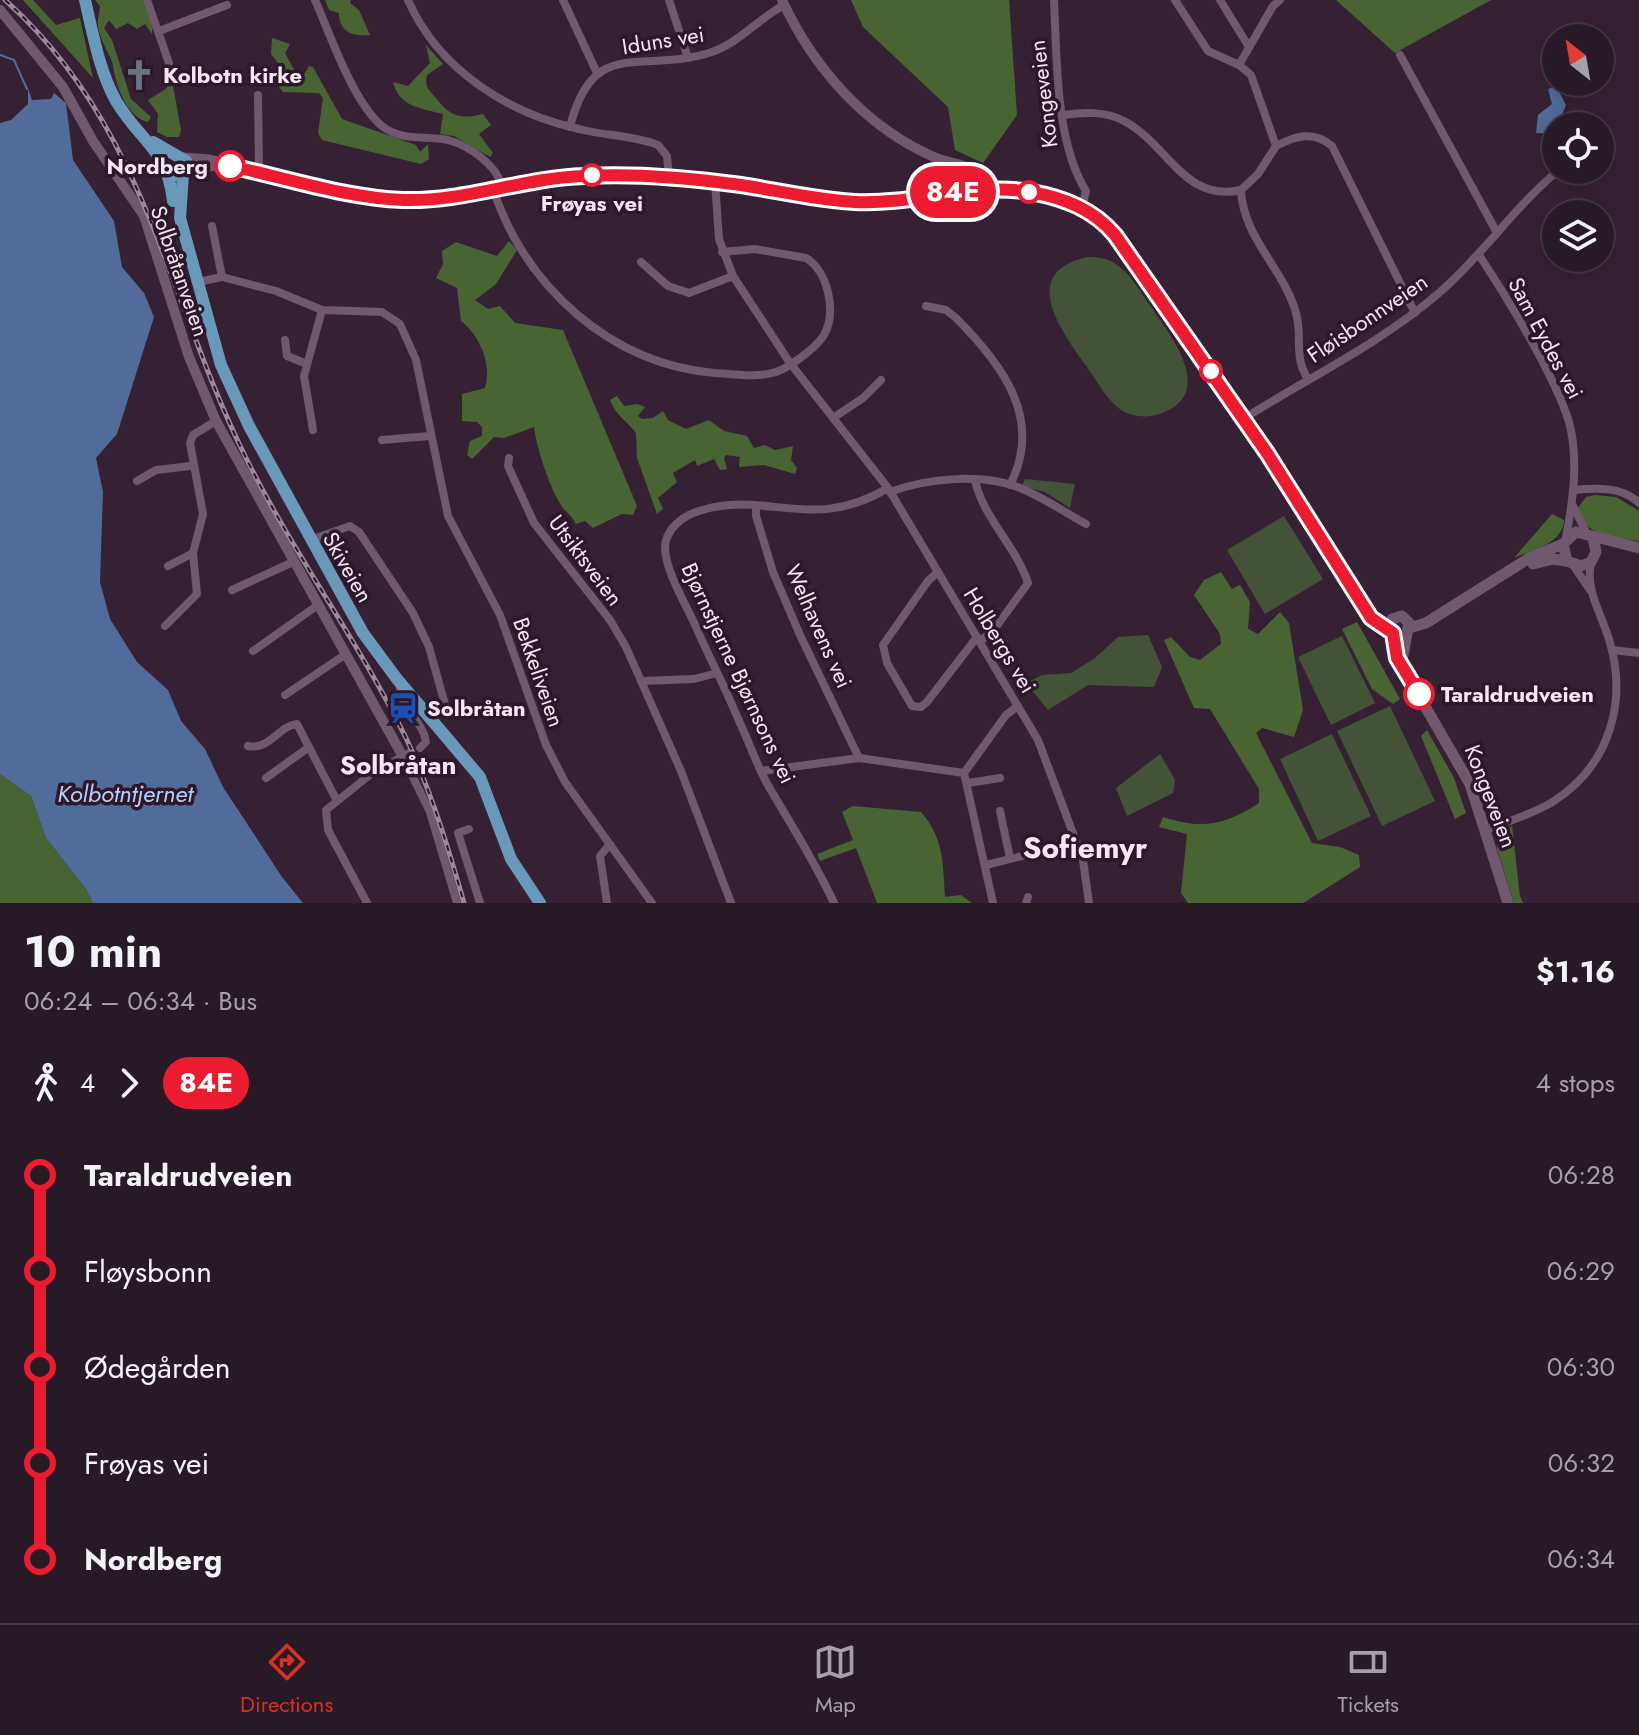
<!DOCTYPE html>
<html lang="en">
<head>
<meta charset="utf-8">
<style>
  :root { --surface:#281927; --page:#30222f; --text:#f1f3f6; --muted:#a5a0a7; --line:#443844; --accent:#d93025 }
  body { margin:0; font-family:Jost,sans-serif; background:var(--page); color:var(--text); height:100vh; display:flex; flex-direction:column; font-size:30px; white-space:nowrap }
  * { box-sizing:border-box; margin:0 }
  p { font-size:26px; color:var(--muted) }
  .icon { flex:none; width:44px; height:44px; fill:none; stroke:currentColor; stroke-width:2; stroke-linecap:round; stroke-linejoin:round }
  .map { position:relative; height:903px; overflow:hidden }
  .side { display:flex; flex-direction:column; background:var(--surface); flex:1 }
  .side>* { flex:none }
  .badge { padding:0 16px; border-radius:26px; font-size:28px; line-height:52px }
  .needle { width:52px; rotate:329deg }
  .controls { position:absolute; left:1542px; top:24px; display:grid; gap:16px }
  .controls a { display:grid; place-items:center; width:72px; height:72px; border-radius:50%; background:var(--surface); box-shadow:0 4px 20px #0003,0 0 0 2px var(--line); font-size:40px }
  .map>.badge { position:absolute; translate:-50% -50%; box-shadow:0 0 0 4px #fff }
  .legs { display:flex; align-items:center; gap:12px; height:88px; padding:0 24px; font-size:26px }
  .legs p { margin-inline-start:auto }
  .head { display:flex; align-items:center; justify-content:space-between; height:136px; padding:0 24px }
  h1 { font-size:44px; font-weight:700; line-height:60px }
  ul { padding:0 24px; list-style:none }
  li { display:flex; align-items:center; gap:28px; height:96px; font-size:30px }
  li i { display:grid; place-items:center; width:12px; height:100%; margin:0 10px; background:currentColor }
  li i::after { content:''; width:20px; height:20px; margin:-10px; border:6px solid; border-radius:50%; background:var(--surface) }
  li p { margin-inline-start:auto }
  li:first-child i { background:linear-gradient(#0000 50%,currentColor 0) }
  li:last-child i { background:linear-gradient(currentColor 50%,#0000 0) }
  .tab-bar { display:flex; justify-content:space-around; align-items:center; height:112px; border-top:2px solid var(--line); background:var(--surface); font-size:22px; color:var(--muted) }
  .tab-bar a { display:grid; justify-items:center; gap:4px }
  .tab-bar .on { color:var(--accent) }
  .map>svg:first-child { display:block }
</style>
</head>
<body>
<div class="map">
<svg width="1639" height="903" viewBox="0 0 1639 903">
  <rect width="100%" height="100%" fill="#362134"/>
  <g fill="#435337">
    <path d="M 1087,257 C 1098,257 1107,258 1116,264 C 1131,274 1141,293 1151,307 C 1171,336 1220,397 1156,415 C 1144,418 1131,416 1121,410 C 1107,400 1097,381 1087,367 C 1064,334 1016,273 1087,257 Z"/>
    <polygon points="1025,479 1075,484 1070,508 1045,492 1022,486"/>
    <polygon points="1284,516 1323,579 1265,614 1227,550"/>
    <polygon points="1148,635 1162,667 1154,687 1088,685 1048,710 1026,683 1042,675 1071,673 1095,658 1118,637"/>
    <polygon points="1342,636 1375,703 1331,725 1298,657"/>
    <polygon points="1390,706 1435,801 1382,826 1337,731"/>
    <polygon points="1332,734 1371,816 1318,841 1280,759"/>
    <polygon points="1160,754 1175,780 1173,793 1127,816 1116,788"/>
  </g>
  <g fill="#486433">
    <polygon points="23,0 33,0 56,25 80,18 93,78"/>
    <path d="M 95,0 L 143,0 L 153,21 L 152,34 L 145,24 L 137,29 L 128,23 L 116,29 L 109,20 L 104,28 L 112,40 L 131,99 L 151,117 L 148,122 C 126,117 116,85 113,66 C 113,59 99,40 98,25 C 97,19 100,13 100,6 Z"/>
    <path d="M 325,0 L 351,0 L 350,3 L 359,10 L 370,35 C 353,37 339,32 339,13 L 329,10 Z"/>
    <polygon points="851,0 1009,0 1017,115 983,163 955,150 948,107 863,27"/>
    <polygon points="1336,0 1491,0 1395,53"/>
    <polygon points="272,38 290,44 285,53 298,77 302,78 309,66 313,67 342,119 416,145 420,152 428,144 429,159 421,164 322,140 318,133 323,98 319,93 283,92 275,82 279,64 271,54"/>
    <path d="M 426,45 L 443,64 L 427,75 C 424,87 429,90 436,98 C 449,116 461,120 483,114 L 491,125 L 479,134 L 493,153 L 490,157 L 454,136 L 440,134 L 443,114 C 421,108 399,107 393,82 L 408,86 L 430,63 Z"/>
    <polygon points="167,74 172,80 181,130 179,137 167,137 157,132 158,114 148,100 166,89 168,84 161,78"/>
    <path d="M 509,241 L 517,250 L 496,284 L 475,300 L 488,309 L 500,306 L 515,323 L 563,330 L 637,506 L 633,515 L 622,514 L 593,528 L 585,521 L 576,524 C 572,515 565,512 561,505 C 549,486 537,449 534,427 L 504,438 L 494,437 L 472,459 L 467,455 L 470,441 L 482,436 L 482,427 L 477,422 L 462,421 L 462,394 L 485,388 C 492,363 480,336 461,321 L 457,288 L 436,278 L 443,264 L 442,251 L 456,242 L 497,256 Z"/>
    <path d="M 617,396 L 624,406 L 637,404 L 645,407 L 638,416 L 642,419 L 653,418 L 663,411 L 668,420 L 686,429 L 709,420 L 724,431 L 747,436 L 754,448 L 765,445 L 775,450 L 793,446 L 791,460 L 797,468 L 795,474 L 764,465 L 739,467 L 740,457 L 726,455 L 724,458 L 727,469 L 720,470 L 714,459 L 697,466 L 695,460 L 673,473 L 677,482 L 658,498 L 663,509 L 657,514 L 637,458 L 636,433 C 627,421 616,416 610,400 Z"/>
    <path d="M 1595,495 L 1616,497 L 1639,511 L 1639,541 C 1613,537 1584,536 1577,509 L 1586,497 Z"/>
    <path d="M 1552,514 L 1564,520 C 1563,544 1532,550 1514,558 Z"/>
    <path d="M 1221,572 L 1232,589 L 1240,585 L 1250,602 L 1248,629 L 1258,634 L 1280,612 L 1289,623 L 1303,710 L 1294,737 L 1262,728 L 1256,733 L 1312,843 L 1340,847 L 1359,855 L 1360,867 L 1303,903 L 1188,903 L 1181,893 L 1187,834 L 1159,827 L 1163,817 C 1203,830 1225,825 1259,803 L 1259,789 L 1210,709 L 1194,708 L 1164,640 L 1171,637 L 1190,657 L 1200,660 L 1221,644 L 1220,634 L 1194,595 L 1204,580 Z"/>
    <polygon points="1357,622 1400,699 1393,704 1372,689 1342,629"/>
    <polygon points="1427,730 1454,778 1466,813 1455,819 1421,736"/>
    <polygon points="0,774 31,796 46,838 86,889 93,903 0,903"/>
    <path d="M 853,806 L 921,812 C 944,838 943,864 945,897 L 961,895 L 972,903 L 877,903 L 856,848 L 820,861 L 817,854 L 853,840 L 842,812 Z"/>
    <polygon points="1512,826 1520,896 1523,903 1514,903 1497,849 1500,833"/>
  </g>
  <g fill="#516b9a">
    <polygon points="1556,86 1566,105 1562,115 1564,126 1556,126 1556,134 1536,133 1538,115 1552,104 1548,89"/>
    <polygon points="28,88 32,100 51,99 54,93 66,103 73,160 114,221 122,267 144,293 154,317 117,434 96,458 103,492 100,582 110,619 137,662 168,690 181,721 205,749 223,787 282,877 303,903 93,903 86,889 46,838 31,796 0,774 0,123 11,120 28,104"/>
  </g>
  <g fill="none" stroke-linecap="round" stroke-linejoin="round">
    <polyline stroke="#516b9a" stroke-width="2" points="0,55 14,60 27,89"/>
    <g stroke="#70586e" stroke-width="8">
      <polyline points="147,0 169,63"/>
      <path d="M 315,0 C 330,34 353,102 382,126 C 402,142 426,135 448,140 C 470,146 497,165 502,187"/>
      <path d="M 408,0 C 438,69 507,113 579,129 C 605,136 633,135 658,145 L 667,156 L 669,178"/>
      <polyline points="563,0 597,73"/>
      <polyline points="669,0 688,58"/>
      <path d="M 1054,0 C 1057,58 1055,141 1086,191 L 1082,208"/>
      <path d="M 1175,0 L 1208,51 L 1239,65 L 1251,75 L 1276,146 L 1258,174 L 1241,190 C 1243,238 1284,269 1296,313 C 1303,336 1293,357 1308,379"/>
      <polyline points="1220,0 1249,47"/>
      <polyline points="159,31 227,5"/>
      <polyline points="1400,55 1496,231"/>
      <polyline points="1239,65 1273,6 1280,0"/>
      <polyline points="258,95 259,172"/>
      <path d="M 1063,115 C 1084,112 1105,111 1124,121 C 1167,143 1184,203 1241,190"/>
      <path d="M 570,127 C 593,34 643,75 712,52 C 740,42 758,19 784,5"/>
      <path d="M 1276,146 C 1295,136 1314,130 1332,146 L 1415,313"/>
      <polyline points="715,182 719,239 733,276 790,363 888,488 1038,740 1083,860 1089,903"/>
      <path d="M 493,189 C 526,287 610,364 715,373 C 734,374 758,378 776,372 C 790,367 816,348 824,335 C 837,312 828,271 806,258 L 755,249 L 722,252"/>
      <polyline points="212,226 222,277"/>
      <path d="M 1479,255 C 1507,297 1555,376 1569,422 C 1579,459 1573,501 1566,537"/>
      <polyline points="641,262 668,286 689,293 733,276"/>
      <polyline points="198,282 222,277 276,291 322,310 382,312 400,324 416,360 448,516 500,615 546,745 565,782 652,903"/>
      <path d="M 926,306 L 946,310 L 956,318 C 1002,364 1044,419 1010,485"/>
      <polyline points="285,340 287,356 307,364"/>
      <polyline points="833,418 863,398 881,380"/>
      <path d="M 1243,419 C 1308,378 1381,343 1439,293 C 1483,255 1514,207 1559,170"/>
      <polyline points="313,430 304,376 322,310"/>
      <polyline points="382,440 430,436"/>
      <polyline points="509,458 508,466 534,523 610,620 626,647 681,771 731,903"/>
      <path d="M 975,480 C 983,518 1016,546 1028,583 L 996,627 L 980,642"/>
      <polyline points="137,481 156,470 191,466"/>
      <path d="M 1573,490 C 1596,488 1622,486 1639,503"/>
      <path d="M 890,492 C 927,478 983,473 1020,488 C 1043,497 1064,512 1086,524"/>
      <polyline points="1573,506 1587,534"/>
      <polyline points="756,507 756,516 773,572 800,635 859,758"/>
      <polyline points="310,540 350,526 359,532 413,613 429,647 446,708"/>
      <polyline points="1573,565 1590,590"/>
      <polyline points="168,566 193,553 203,514 190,443 193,435 216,421"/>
      <polyline points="938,572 928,581 883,645 887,663 912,706 921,707 927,702 977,637"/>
      <polyline points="232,590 293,562"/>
      <polyline points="165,626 197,594 193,553"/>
      <polyline points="1612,650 1639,653"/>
      <polyline points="253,651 318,605"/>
      <polyline points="641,681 694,679 717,673"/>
      <path d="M 400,684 C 398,707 423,720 426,742 L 420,748"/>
      <polyline points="285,695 346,654"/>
      <path d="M 248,746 C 271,750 278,726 297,724 L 336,799"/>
      <polyline points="402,755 430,812 457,903"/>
      <polyline points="761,771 859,758 964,773 1006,715 1018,706"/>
      <polyline points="964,773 993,903"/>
      <polyline points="266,778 309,747"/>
      <polyline points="968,783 1000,778"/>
      <polyline points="1000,811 1010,858"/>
      <polyline points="469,829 458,833 480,903"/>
      <path d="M 1486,830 C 1508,821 1534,814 1554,801 C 1610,765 1628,701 1609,639 C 1601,613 1585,590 1591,562"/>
      <polyline points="986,865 1026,855"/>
      <polyline points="367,903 328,830 326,810 371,774 409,753"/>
      <polyline points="607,903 600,856 610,844"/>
      <path d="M 834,903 C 815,862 792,826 769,787 C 757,766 749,742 739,721 C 726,689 710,659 696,627 C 686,604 666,573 665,548 C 665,529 683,516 699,511 C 767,489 811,534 888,488"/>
      <polyline points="1026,903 1028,897"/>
    </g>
    <g stroke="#70586e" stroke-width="10">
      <path d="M 782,0 C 813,67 865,127 934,157 C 945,162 958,163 969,168 L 978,189"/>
      <polyline points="0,10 63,87 93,141 144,216 189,357 216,421 402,755"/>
      <polyline points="958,166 966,174 969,190"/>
    </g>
    <g stroke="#70586e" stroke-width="11">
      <polyline points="184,158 209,160 359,195 405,200 592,175 715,182 856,202 1005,189 1075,204 1099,219 1115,235 1267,453 1371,618 1391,630"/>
      <polyline points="186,170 215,165"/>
      <polyline points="1593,538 1596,552 1591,562 1581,566 1567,561 1563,544 1576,532 1639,548"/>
      <polyline points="1533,564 1553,559 1567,561"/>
      <polyline points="1392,619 1402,616 1409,623 1402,660"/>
      <polyline points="1409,628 1426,623 1529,558 1563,544"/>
      <polyline points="1393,633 1397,658 1470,784 1508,903"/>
    </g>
    <g stroke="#6999ba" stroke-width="12">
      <path d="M 85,0 C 93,34 99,70 116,101 C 141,143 167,148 173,201"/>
      <polyline points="153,142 186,161 185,172 175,175"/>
      <polyline points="183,174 180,218 221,365 249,426 363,633 397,679 480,777 511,859 540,903"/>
    </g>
    <defs>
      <path id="rail" d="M 5,0 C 147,127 166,298 247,460 C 295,556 359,642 406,738 C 431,791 448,847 464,903"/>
    </defs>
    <use href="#rail" stroke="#9b8999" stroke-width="5"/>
    <use href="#rail" stroke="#2c182a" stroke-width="2" stroke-dasharray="6" stroke-linecap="butt"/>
  </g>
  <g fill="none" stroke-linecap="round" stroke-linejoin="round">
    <defs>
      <path id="line-1" d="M 230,166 C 287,178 346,198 403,200 C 464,202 523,178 584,176 C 636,173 690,178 741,185 C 779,191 817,200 855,202 C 915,205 971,182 1031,192 C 1064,198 1093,209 1115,235 L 1267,453 L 1371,618 L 1393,633 L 1397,658 L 1419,694"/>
    </defs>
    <use href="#line-1" stroke="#fff" stroke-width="18"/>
    <use href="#line-1" stroke="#ed1b2f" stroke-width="12"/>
  </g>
  <defs>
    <symbol id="church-bare" viewBox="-9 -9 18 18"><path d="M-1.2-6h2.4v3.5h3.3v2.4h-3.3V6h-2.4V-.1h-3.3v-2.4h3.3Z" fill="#6b7280" stroke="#2c182a" stroke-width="2.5" paint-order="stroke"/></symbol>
    <symbol id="station-bare" viewBox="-9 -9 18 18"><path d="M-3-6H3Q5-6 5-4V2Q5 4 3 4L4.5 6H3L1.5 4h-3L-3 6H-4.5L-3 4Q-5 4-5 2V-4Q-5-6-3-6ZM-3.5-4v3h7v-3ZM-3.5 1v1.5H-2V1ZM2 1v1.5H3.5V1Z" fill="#1a4fb4" stroke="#2c182a" stroke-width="2.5" paint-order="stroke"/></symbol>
  </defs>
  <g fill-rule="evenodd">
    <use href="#church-bare" x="117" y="53" width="44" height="44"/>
    <use href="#station-bare" x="381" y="686" width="44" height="44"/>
  </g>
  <g fill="#fff" stroke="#ed1b2f" stroke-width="4">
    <circle cx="230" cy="166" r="14"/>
    <circle cx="592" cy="175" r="10"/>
    <circle cx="1029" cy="192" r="10"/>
    <circle cx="1211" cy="371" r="10"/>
    <circle cx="1419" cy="694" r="14"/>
  </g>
  <g text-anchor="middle" stroke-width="7" stroke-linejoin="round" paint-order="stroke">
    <g font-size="22" fill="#f5e6f3" stroke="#2c182a">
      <text transform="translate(663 40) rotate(-9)" y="8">Iduns vei</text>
      <text transform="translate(1043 94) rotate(-97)" y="8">Kongeveien</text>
      <text transform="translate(180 271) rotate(71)" y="8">Solbråtanveien</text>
      <text transform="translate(1367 318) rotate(-34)" y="8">Fløisbonnveien</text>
      <text transform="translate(1546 338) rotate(62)" y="8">Sam Eydes vei</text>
      <text transform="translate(586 560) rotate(53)" y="8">Utsiktsveien</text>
      <text transform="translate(348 567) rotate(60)" y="8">Skiveien</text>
      <text transform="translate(819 626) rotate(66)" y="8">Welhavens vei</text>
      <text transform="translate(1000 640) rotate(59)" y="8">Holbergs vei</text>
      <text transform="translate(539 672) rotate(71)" y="8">Bekkeliveien</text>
      <text transform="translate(739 673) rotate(65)" y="8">Bjørnstjerne Bjørnsons vei</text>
      <text transform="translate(1491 796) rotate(69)" y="8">Kongeveien</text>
    </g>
    <g font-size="22" font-weight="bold" fill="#f5e6f3" stroke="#2c182a" text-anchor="start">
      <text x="163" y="83">Kolbotn kirke</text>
      <text x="427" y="716">Solbråtan</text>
    </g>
    <g font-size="22" font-weight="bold" fill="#f5e6f3" stroke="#2c182a" text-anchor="end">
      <text x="208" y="174">Nordberg</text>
      <text x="592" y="211" text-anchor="middle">Frøyas vei</text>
      <text x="1441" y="702" text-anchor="start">Taraldrudveien</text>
    </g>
    <g font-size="24" font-style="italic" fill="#b6cefa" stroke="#2c182a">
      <text x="125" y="802">Kolbotntjernet</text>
    </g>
    <g font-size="26" font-weight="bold" fill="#f5e6f3" stroke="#2c182a">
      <text x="398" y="774">Solbråtan</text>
    </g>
    <g font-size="30" font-weight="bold" fill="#f5e6f3" stroke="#2c182a">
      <text x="1085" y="858">Sofiemyr</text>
    </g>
  </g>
</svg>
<div class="controls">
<a><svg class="needle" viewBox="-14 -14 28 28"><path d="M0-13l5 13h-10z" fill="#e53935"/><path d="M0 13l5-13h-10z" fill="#a5a0a7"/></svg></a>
<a><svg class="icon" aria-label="locate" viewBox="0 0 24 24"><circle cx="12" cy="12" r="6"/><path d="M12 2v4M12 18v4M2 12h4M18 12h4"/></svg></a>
<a><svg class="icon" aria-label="layers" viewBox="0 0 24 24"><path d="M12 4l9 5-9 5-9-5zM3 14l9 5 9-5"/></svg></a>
</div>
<b class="badge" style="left:953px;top:192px;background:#ed1b2f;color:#fff">84E</b>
</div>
<section class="side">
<div class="head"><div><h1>10 min</h1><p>06:24 – 06:34 · Bus</p></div><b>$1.16</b></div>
<div class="legs"><svg class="icon" aria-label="walk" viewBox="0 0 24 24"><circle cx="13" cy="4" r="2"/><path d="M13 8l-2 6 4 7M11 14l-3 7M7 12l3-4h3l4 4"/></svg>4<svg class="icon" aria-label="forward" viewBox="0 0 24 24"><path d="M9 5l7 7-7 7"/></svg><b class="badge" style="background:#ed1b2f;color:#fff">84E</b><p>4 stops</p></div>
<ul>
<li><i style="color:#ed1b2f"></i><b>Taraldrudveien</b><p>06:28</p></li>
<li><i style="color:#ed1b2f"></i><span>Fløysbonn</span><p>06:29</p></li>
<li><i style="color:#ed1b2f"></i><span>Ødegården</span><p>06:30</p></li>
<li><i style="color:#ed1b2f"></i><span>Frøyas vei</span><p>06:32</p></li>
<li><i style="color:#ed1b2f"></i><b>Nordberg</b><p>06:34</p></li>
</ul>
</section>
<nav class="tab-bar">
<a class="on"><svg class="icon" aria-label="directions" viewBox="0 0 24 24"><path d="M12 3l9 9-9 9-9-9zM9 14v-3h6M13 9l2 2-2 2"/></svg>Directions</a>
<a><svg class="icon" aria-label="map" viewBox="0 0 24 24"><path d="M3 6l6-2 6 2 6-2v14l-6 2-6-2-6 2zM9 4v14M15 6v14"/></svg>Map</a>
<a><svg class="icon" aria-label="tickets" viewBox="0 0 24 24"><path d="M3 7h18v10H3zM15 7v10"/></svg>Tickets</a>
</nav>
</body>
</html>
